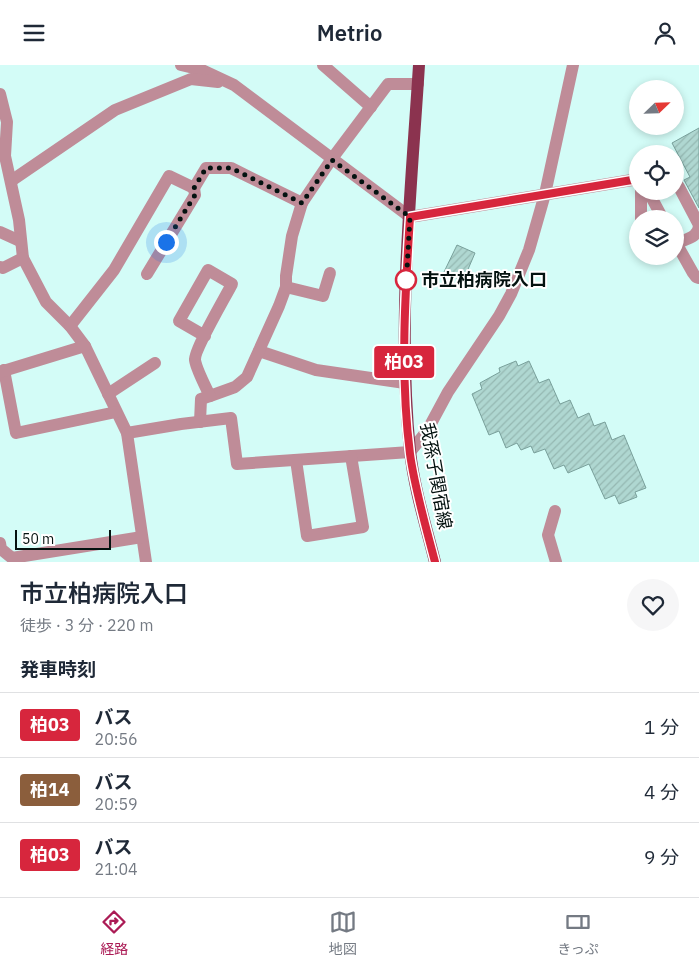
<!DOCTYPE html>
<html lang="ja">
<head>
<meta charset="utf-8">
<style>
  :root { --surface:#fff; --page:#f6f6f7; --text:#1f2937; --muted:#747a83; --line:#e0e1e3; --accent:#ab1b55 }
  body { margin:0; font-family:"IBM Plex Sans","Noto Sans JP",sans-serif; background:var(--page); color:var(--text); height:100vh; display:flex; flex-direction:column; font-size:19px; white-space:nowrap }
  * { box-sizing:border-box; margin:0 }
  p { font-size:16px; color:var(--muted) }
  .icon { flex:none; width:28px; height:28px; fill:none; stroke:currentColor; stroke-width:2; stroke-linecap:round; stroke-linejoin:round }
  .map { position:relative; height:497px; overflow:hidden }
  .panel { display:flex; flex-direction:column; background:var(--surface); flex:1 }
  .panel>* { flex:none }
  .badge { padding:0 10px; border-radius:4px; font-size:18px; line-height:32px }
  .needle { width:32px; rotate:67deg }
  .buttons { position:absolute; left:629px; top:15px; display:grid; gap:10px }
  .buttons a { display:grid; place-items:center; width:55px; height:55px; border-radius:50%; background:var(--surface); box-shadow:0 2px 8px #0003; font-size:25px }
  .scale { position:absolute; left:15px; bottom:12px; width:96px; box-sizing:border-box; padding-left:5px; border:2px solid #041210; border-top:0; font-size:14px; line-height:18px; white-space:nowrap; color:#041210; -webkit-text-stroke:4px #fff; paint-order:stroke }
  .you { position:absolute; width:25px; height:25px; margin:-12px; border:4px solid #fff; border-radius:50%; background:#1a73e8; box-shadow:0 0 0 8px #1a73e833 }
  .map>.badge { position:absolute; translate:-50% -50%; box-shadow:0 0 0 2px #fff }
  h2 { padding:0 20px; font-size:19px; line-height:45px }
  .round { display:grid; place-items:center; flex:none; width:52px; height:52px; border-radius:26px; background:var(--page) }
  .head { display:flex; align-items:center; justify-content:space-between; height:85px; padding:0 20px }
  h1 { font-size:24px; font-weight:600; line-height:38px }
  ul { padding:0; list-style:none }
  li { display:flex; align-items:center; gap:15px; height:65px; padding:0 20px; border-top:1px solid var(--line) }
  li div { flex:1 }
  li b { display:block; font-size:19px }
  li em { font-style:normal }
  li .badge { min-width:55px; font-weight:700; text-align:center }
  header { display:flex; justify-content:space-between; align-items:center; height:65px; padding:0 20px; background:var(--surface); font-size:22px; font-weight:600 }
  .menu { display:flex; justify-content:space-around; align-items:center; height:70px; border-top:1px solid var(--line); background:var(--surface); font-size:14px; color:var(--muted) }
  .menu a { display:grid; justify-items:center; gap:2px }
  .menu .current { color:var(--accent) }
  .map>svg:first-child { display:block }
</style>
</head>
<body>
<header><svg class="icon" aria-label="menu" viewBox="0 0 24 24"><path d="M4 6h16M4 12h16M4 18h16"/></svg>Metrio<svg class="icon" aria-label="person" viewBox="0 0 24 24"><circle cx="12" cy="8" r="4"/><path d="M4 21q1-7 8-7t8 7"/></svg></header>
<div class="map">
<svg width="699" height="497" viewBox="0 0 699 497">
  <defs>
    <pattern id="building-hatch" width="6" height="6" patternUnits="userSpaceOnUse" patternTransform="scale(1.25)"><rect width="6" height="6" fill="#afd7d1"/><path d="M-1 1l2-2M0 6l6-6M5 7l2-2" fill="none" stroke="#95b8b2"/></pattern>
  </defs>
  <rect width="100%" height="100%" fill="#d3fcf7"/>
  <g fill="url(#building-hatch)" stroke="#79a09b">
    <polygon points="699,63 699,143 684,115 690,112 672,78"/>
    <polygon points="457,180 475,188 463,216 444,207"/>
    <polygon points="516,296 518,301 529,296 539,318 549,314 560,339 570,335 578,353 589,348 594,361 605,357 612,375 624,370 646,423 635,427 637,432 619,439 615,430 605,434 589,399 568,408 564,400 554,404 545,384 534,388 531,381 521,385 517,378 506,383 499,366 489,370 472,329 482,324 480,318 500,307 499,303"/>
  </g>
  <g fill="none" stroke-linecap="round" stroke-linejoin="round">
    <g stroke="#bf8c98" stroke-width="12">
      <polyline points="181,0 202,5 234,20 410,152 638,114"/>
      <polyline points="323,0 371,42"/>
      <polyline points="0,29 7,57 5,91 19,155 23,193 46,237 70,261 85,281 127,368 146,497"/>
      <polyline points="11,116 115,45 191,14 218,17"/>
      <path d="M 675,117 L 679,122 L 699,160 C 699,173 685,174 675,179"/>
      <polyline points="641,126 641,154"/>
      <polyline points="648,126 663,154"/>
      <polyline points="0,167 20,176"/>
      <polyline points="675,176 693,208 696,212 699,213"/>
      <polyline points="0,202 3,203 23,193"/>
      <polyline points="147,209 195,130 194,123"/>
      <polyline points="286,222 323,231 330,208"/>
      <polyline points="70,261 114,205 169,111 194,123 206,103 231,103 302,138 331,95 388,19 418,19"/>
      <polyline points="259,286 316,305 405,318"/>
      <polyline points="4,305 16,368 116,347"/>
      <polyline points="0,307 85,281"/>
      <polyline points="108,329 155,298"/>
      <polyline points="210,331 235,322 247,312 279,241 286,222 286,211 292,171 302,138"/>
      <path d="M 200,357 L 201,334 L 210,331 C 206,323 196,303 195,295 C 194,285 226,231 232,219 L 208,205 L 179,256 L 205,271"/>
      <polyline points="127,368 181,359 231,353 237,399 410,387 427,366 448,327 499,251 511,229 529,185 545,129 573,0"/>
      <polyline points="296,395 307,471 363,462 351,391"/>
      <polyline points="555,446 548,470 556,497"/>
      <polyline points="0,478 1,484 12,493 142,472"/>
    </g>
    <path stroke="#8b334f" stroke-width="12" d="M 419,0 C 411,128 397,258 410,386 C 414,423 426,461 435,497"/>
  </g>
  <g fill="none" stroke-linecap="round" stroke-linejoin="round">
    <defs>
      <path id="line" d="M 435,497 C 426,462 415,425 410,389 C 400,310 405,231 410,152 L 638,114"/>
    </defs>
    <use href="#line" stroke="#fff" stroke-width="11"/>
    <use href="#line" stroke="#d7263d" stroke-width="8"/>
    <polyline stroke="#041210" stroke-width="5" stroke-dasharray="0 9" points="166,177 195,130 194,123 206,103 231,103 302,138 332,95 410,152 406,222 406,215"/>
  </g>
  <circle fill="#fff" stroke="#d7263d" stroke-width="2.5" cx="406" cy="215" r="10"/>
  <g text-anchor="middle" stroke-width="4" stroke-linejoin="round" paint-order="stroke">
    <g font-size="18" font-weight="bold" fill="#041210" stroke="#fff" text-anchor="start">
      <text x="421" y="221">市立柏病院入口</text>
    </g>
    <g font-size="18" fill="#041210" stroke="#fff">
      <text transform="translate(436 411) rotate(80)" y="6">我孫子関宿線</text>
    </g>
  </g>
</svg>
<div class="buttons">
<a><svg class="needle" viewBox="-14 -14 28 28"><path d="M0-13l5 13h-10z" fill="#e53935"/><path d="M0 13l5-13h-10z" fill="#747a83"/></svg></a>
<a><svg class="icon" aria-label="locate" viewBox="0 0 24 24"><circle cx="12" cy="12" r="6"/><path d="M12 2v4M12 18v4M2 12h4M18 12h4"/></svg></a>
<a><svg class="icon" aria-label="layers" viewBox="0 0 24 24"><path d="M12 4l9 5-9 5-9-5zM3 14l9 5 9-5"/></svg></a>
</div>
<div class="scale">50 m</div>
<div class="you" style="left:166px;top:177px"></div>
<b class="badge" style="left:404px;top:297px;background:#d7263d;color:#fff">柏03</b>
</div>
<section class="panel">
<div class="head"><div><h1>市立柏病院入口</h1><p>徒歩 · 3 分 · 220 m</p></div><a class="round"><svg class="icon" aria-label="heart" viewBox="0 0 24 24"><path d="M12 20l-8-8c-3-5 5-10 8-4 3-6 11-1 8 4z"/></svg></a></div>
<h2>発車時刻</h2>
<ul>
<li><span class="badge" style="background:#d7263d;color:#fff">柏03</span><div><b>バス</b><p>20:56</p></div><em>1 分</em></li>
<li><span class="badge" style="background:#8b5e3c;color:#fff">柏14</span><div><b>バス</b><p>20:59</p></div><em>4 分</em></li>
<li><span class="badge" style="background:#d7263d;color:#fff">柏03</span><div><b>バス</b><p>21:04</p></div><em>9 分</em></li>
</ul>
</section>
<nav class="menu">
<a class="current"><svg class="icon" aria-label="directions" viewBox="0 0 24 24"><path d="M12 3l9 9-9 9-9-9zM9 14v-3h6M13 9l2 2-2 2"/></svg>経路</a>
<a><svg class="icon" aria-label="map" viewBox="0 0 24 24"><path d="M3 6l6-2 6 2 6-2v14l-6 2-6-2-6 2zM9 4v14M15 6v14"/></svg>地図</a>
<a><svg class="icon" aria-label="tickets" viewBox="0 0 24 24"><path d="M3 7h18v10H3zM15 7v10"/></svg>きっぷ</a>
</nav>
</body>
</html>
